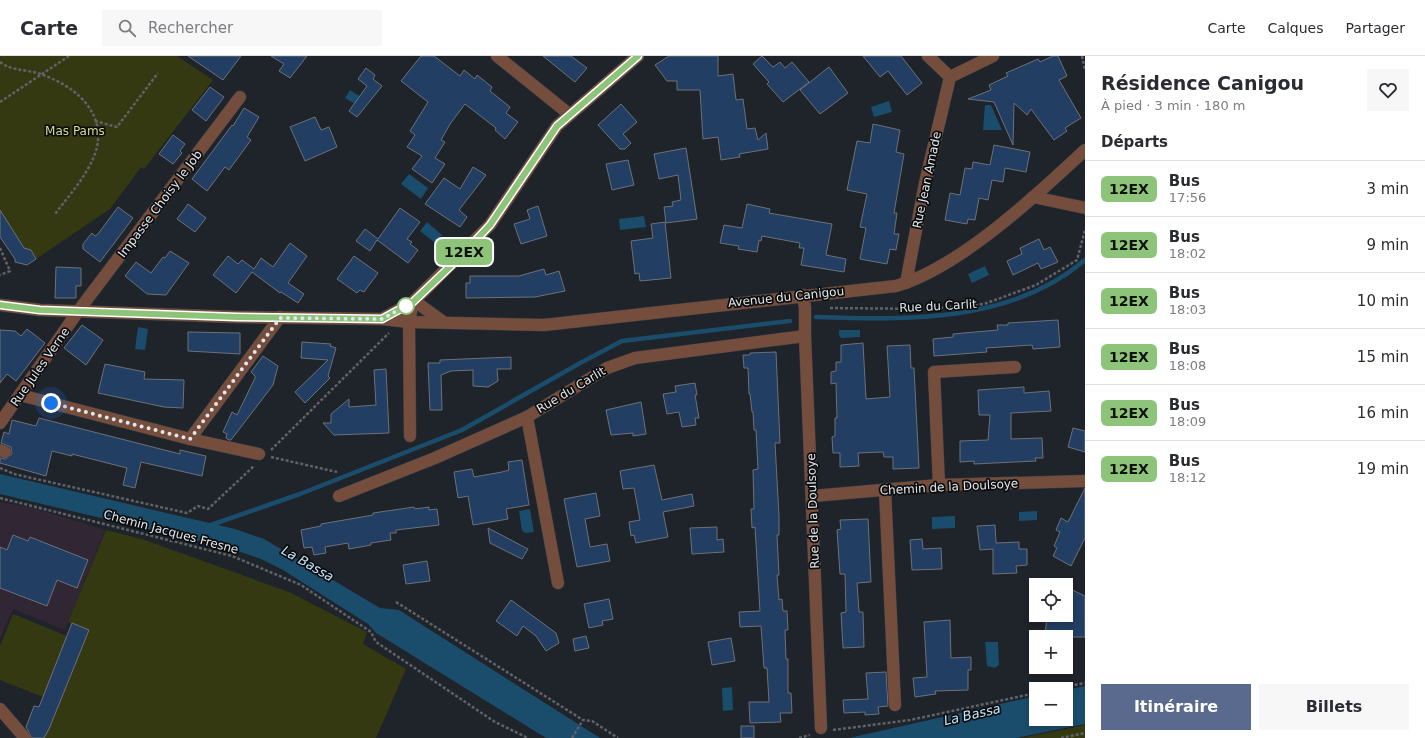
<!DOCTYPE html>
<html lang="fr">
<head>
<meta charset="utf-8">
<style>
  :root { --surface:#fff; --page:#f7f7f7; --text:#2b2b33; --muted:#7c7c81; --line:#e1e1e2; --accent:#5a6a8e }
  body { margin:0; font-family:"DejaVu Sans",sans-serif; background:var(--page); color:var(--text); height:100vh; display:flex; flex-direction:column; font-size:15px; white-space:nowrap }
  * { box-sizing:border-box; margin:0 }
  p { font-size:13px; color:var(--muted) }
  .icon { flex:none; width:22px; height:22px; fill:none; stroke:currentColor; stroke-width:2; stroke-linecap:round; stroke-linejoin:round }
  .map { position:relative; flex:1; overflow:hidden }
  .panel { display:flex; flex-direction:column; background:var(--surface); width:340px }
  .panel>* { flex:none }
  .badge { padding:0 8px; border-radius:6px; font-size:14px; line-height:26px }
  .fabs { position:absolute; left:1029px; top:522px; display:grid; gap:8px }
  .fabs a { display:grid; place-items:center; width:44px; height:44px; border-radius:0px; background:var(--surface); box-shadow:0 2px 6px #0003; font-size:20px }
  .you { position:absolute; width:20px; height:20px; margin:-10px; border:3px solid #fff; border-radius:50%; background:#1a73e8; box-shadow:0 0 0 6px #1a73e833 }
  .map>.badge { position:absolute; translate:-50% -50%; box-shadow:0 0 0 2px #fff }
  h2 { padding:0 16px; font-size:15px; line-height:36px }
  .round { display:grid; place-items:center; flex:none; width:42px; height:42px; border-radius:0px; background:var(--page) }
  .headline { display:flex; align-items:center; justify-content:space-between; height:68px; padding:0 16px }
  h1 { font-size:19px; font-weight:600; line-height:30px }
  .button { display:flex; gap:8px; margin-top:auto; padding:8px 16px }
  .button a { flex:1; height:46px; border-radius:0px; background:var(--accent); color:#fff; font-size:16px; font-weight:600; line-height:46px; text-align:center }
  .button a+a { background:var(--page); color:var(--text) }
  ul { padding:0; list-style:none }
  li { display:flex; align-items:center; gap:12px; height:56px; padding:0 16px; border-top:1px solid var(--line) }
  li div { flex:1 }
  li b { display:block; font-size:15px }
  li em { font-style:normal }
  li .badge { min-width:44px; font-weight:700; text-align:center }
  header { display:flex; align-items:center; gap:24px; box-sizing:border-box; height:56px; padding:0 20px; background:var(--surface); border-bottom:1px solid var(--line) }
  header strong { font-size:19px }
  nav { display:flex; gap:22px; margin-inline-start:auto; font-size:14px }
  .search { width:280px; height:36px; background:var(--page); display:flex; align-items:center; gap:10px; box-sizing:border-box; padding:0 14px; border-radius:0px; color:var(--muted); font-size:15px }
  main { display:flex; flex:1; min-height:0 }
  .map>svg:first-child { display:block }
</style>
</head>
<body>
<header>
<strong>Carte</strong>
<div class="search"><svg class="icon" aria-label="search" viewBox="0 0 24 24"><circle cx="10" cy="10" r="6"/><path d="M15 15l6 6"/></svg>Rechercher</div>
<nav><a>Carte</a><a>Calques</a><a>Partager</a></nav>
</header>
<main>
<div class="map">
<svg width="1085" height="682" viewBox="0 0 1085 682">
  <rect width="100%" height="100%" fill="#1f232a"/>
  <polygon fill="#312634" points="0,446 34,452 105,474 65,574 13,553 0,583"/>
  <g fill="#353912">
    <polygon points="0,0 177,0 213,24 144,113 141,111 110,153 36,203 31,194 24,192 0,154"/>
    <polygon points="106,474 142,483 289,536 367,576 363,588 406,613 376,682 38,682 27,669 34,650 39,651 43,641 0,624 0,590 13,558 67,580 72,568 68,566"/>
    <polygon points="1085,669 1085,682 1021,682"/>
  </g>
  <g fill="#1a4d6b">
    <polygon points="350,34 367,45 362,52 345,42"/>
    <polygon points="889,45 892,56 874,61 871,51"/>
    <polygon points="985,49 991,49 1002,74 983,74"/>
    <polygon points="409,118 428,132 421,143 401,128"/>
    <polygon points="644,160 646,171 620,174 619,163"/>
    <polygon points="427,166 442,179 435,187 420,175"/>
    <polygon points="985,210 989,219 972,227 968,218"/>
    <polygon points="138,271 148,273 145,294 135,293"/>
    <polygon points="839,274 860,274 860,281 841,282 839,279"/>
    <polygon points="0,418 235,473 264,483 380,552 399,554 600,682 546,682 376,577 368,568 283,514 261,503 232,493 0,438"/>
    <polygon points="530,453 534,476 526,477 522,475 519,455"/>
    <polygon points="1037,455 1037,464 1019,465 1019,456"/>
    <polygon points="955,460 955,472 932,473 932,461"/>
    <polygon points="985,586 998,586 999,609 995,612 987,610"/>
    <polygon points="1085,630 1085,668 1016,682 849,682 1036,640 1036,663 1066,663 1066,634"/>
    <polygon points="732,631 733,654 723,655 722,632"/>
  </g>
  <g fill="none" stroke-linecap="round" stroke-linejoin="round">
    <g stroke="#1a4d6b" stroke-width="4.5">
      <path d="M 816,261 C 908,264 1011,267 1085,204"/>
      <polyline points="208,470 300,438 462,374 582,306 622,285 790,265"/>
    </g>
  </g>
  <g fill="#223e63" stroke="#6c7179">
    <polygon points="188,0 241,0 223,24"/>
    <polygon points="271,0 307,0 290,22 279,15 284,8"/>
    <polygon points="421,0 434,0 460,20 464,14 475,23 477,19 492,31 490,35 510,51 506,57 518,66 505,83 495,74 496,72 465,48 450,68 441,84 445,86 435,102 445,108 432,127 412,113 422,100 407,91 415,79 410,75 428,46 401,25"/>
    <polygon points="543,0 571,0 587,12 575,26"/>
    <polygon points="669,0 718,0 718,20 733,18 736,44 743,43 747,73 755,72 758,84 766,77 768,93 739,98 740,101 721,104 718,81 703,83 700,34 677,34 677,25 667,25 655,9"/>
    <polygon points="762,0 773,11 780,6 785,12 792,6 809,26 783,46 767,28 769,26 753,8"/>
    <polygon points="863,0 901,0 922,27 907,39 888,15 880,21"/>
    <polygon points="1053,0 1058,0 1067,20 1059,24 1081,62 1065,72 1067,75 1054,84 1031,53 1027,59 1014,47 1013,89 994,46 968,43 991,34 989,29 1008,20 1006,17 1038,3 1040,6"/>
    <polygon points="829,11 848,37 820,58 800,34"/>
    <polygon points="366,12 375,19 373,23 382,30 357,61 349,55 367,30 358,23"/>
    <polygon points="210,31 224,41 206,65 192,54"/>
    <polygon points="621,48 637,66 623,78 631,87 625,93 620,93 598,69"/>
    <polygon points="244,52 259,61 247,81 251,84 229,114 225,111 207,135 192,123 232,69 233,70"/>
    <polygon points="315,61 321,74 329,71 337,91 305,105 290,71"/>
    <polygon points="873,68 900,74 896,96 904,98 894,157 897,157 894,178 899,178 896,194 890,193 887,208 860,203 866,172 860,171 867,138 847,134 857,85 870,87"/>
    <polygon points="173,79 185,88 180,95 182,97 173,108 159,98"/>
    <polygon points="994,89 1030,96 1026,116 1005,112 1003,126 992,124 988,144 979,142 975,164 968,163 967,168 945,164 950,137 960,139 965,112 972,113 973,106 990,109"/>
    <polygon points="686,92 697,163 666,167 664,151 673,150 672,146 681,144 678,119 659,123 654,98"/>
    <polygon points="628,104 634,129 612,134 606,108"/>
    <polygon points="473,111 486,119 459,154 467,161 460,171 425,148 444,122 460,133"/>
    <polygon points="188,148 206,162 195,176 177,163"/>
    <polygon points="747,148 770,153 769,157 832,168 826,199 846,203 844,216 801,209 804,192 799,192 800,187 762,180 761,185 759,184 757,196 738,193 739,190 720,187 724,169 742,172"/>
    <polygon points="538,150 547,180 521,188 514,168 530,163 527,154"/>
    <polygon points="118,151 133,162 100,206 83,193 83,188 92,177 95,180 98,178"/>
    <polygon points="400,152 420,166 407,183 412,186 410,188 418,194 408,207 377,184 370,195 356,185 365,173 378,183"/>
    <polygon points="0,154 24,192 31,194 36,203 27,209 15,206 15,203 0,181"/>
    <polygon points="665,166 671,222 640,225 639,217 635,218 631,185 653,182 651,168"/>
    <polygon points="1039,183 1044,194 1050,191 1058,206 1041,213 1038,207 1013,219 1007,205 1022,198 1020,192"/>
    <polygon points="290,187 307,200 288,227 304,238 298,247 281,236 280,237 252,216 236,237 213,219 228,200 238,208 242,204 254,213 261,202 273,211"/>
    <polygon points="170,195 189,207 166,239 147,238 125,220 136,206 151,217 163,201 165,202"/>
    <polygon points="354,200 378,217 364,236 360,234 357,237 337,223"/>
    <polygon points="56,211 81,212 81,230 76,230 76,242 55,242"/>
    <polygon points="544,213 546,219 559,215 565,235 535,241 466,242 466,227 470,227 470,220 519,220"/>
    <polygon points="1058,264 1060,291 1033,293 1032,289 986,292 987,296 934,300 933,283 953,281 953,278 998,274 997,269 1008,269 1008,267"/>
    <polygon points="82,269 103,284 86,309 64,292"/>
    <polygon points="27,273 45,287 16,325 7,318 0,327 0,274 15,275 21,280"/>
    <polygon points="188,276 240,277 240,298 188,295"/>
    <polygon points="302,286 331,288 330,290 336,292 328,320 330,322 305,347 295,336 328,304 301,302"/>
    <polygon points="863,287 866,343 890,341 887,290 910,289 911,312 914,312 919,412 893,413 893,401 884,401 883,396 858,397 859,410 840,411 840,397 833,397 832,381 835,380 835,362 837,362 836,327 831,328 831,316 836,315 836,306 841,306 841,289"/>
    <polygon points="776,296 780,387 775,387 779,460 779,479 777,479 779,519 777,519 779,544 782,543 783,555 787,555 788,574 785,574 786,603 788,603 788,637 791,637 792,657 780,657 781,666 750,667 749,646 769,646 767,612 764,612 761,570 740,571 739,556 760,555 755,471 752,472 751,453 754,453 753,414 758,413 756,374 754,374 753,356 752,356 750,338 749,338 748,312 744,312 743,299 750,299 750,297"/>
    <polygon points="263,300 278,310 273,329 231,384 229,384 226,382 227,378 223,376 232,356 237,359 255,322 255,320 251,316"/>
    <polygon points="511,301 511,313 497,313 498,325 488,331 473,330 473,314 451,315 441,319 442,354 430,354 428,307 440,307 440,304"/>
    <polygon points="105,308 145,316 144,323 184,324 183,352 164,351 98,337"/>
    <polygon points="386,313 389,377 334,379 323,367 331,367 331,358 349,343 349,351 376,349 374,314"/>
    <polygon points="695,327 697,339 695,339 699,362 695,362 696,369 682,371 679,356 667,358 663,338 676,336 675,330"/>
    <polygon points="1024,331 1024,337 1049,335 1051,355 1011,357 1011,383 1042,382 1043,402 1035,402 1036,405 974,408 974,405 960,406 960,385 988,384 990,359 979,359 978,334"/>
    <polygon points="641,346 646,378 633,380 633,377 611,379 606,354"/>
    <polygon points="39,362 180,398 180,394 206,400 202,420 141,406 135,432 123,429 127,412 72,398 72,400 52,395 46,420 0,407 0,402 6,403 12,398 11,391 1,387 4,376 9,378 12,364 36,370"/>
    <polygon points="1073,372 1085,375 1085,396 1068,391"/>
    <polygon points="522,404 529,449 506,453 508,463 473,469 468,440 458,442 454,416 472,413 474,421 502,416 509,414 508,406"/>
    <polygon points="654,409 662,444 692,438 694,450 663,456 668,481 636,487 634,479 631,480 629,466 640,464 634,432 623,433 620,415"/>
    <polygon points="1085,432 1085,482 1071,510 1053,500 1057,492 1054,490 1060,476 1056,474 1061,462 1068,466"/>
    <polygon points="596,437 600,460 585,463 590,491 607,488 610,505 577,511 564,443"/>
    <polygon points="414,451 415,453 429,451 429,454 437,453 439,469 396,474 396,477 390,477 391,484 371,487 371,489 349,493 348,487 325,491 326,497 314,499 312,491 304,492 301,474 321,470 321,468 373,459 373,457"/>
    <polygon points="868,463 871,526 857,527 859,556 863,556 864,591 843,592 841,557 846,556 845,518 840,518 837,474 841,473 840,464"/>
    <polygon points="995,469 996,487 1019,486 1019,493 1027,493 1027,509 1016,510 1017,517 993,518 993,493 980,494 977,470"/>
    <polygon points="717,471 717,484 723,483 724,496 692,498 690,472"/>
    <polygon points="488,472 528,493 522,503 490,487"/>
    <polygon points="13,479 28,485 30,481 88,504 77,532 57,524 47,550 0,532 0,491 7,494"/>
    <polygon points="922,483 923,493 941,492 942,513 912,514 910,484"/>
    <polygon points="427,505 430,525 406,528 403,509"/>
    <polygon points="1066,531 1085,540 1085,581 1045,581 1047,559 1066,559"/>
    <polygon points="609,543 613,563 602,565 603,569 589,572 584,548"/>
    <polygon points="511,544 556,577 559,587 546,595 536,580 523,570 517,580 496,565"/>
    <polygon points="950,564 951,602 971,601 971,614 968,614 968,634 935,635 936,638 915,641 913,622 927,621 924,566"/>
    <polygon points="72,567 89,574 49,673 44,682 32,682 26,671 34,650 39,651"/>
    <polygon points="586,580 589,592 575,595 573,583"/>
    <polygon points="731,582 735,605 712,609 708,586"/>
    <polygon points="886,616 888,650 878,651 879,658 865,659 865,656 844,657 843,644 868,643 866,617"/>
    <rect x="741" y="670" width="13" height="12"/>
  </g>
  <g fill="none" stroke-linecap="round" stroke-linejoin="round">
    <defs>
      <g id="minor">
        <polyline points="497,0 569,58"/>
        <polyline points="928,0 950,21"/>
        <polyline points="950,21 993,0"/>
        <polyline points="1033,141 1085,152"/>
        <polyline points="906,227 925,127 950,21"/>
        <polyline points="803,239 805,252 805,280 821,672"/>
        <path d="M 0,249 L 40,254 L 237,261 L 382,263 L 409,266 L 544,269 L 896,230 C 959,212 1037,139 1085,94"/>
        <polyline points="382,263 413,246 420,249 442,265"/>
        <polyline points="20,339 190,383 259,398"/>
        <polyline points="527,361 558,527"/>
        <polyline points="0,367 79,254 240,41"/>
        <polyline points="410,380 409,266 413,246 490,169 557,70 638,0"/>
        <polyline points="190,383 280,261"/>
        <polyline points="0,394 5,396"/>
        <polyline points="939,429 934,316 1015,311"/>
        <polyline points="885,434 895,649"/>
        <polyline points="339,440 435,402 527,361 607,312 635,302 805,280"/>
        <polyline points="813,440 939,429 1085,425"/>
        <polyline points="0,653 25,682"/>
      </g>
    </defs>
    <use href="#minor" stroke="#3a3e45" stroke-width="13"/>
    <g stroke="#5f6268" stroke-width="2.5" stroke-dasharray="3 2" stroke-linecap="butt">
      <polyline points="1082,0 1085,14"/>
      <path d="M 0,6 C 13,16 29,13 43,19 C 80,32 112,63 92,105 C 83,124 68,141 55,158"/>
      <polyline points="0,46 69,0"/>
      <polyline points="95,65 117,71 158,17"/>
      <polyline points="0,192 10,215 0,219"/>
      <polyline points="830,252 930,253 984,248 1036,229 1077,204 1085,174"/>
      <polyline points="271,394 389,277"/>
      <polyline points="271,401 337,416"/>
      <polyline points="0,412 14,418 187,457 198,450 208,453 254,410"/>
      <polyline points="0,442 232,500 301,529 371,576 376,586 495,666 528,682"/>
      <polyline points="396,546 583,664 592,665 618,682"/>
      <polyline points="1055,633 1085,627"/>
      <polyline points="833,674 910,664 1036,637"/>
      <polyline points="572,682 583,664"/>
      <polyline points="799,682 810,679"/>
      <polyline points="1061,682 1085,677"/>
    </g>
    <use href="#minor" stroke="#754d3d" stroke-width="12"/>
  </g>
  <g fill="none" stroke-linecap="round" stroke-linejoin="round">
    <defs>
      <polyline id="line" points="0,249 40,254 237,261 382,263 413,246 461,200 490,169 557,70 638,0"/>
    </defs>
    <use href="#line" stroke="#fff" stroke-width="9"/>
    <use href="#line" stroke="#8ec479" stroke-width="6"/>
    <polyline stroke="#e3e6ea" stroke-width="4" stroke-dasharray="0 7.2" points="51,347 190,383 280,262 382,263 406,250"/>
  </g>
  <circle fill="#fff" stroke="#8ec479" stroke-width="2" cx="406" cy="250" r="8"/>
  <g text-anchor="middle" stroke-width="3.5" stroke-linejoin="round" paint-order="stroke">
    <g font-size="12" fill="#d2dc8b" stroke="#0b0d0f">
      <text x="75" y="79">Mas Pams</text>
    </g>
    <g font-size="12" fill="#e3e6ea" stroke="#0b0d0f">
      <text transform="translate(927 124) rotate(-78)" y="4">Rue Jean Amade</text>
      <text transform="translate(160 148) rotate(-53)" y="4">Impasse Choisy le Job</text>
      <text transform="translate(786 241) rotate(-6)" y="4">Avenue du Canigou</text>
      <text transform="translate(938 250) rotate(-3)" y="4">Rue du Carlit</text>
      <text transform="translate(40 311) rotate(-55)" y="4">Rue Jules Verne</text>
      <text transform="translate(571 334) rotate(-31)" y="4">Rue du Carlit</text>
      <text transform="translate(949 431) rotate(-3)" y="4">Chemin de la Doulsoye</text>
      <text transform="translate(813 455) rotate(-92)" y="4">Rue de la Doulsoye</text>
      <text transform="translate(171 476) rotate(15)" y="4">Chemin Jacques Fresne</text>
    </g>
    <g font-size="13" font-style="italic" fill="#c7e4f9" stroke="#0b0d0f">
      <text transform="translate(308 507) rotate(30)" y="5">La Bassa</text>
      <text transform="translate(972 658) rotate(-13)" y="5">La Bassa</text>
    </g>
  </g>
</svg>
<div class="fabs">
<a><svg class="icon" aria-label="locate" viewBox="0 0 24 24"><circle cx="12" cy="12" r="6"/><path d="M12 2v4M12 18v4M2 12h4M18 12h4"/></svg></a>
<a>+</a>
<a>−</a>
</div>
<div class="you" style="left:51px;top:347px"></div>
<b class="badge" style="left:464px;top:196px;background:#8ec479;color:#111">12EX</b>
</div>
<section class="panel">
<div class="headline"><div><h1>Résidence Canigou</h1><p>À pied · 3 min · 180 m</p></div><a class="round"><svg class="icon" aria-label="heart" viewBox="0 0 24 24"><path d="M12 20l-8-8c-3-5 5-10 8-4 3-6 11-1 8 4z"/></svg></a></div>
<h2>Départs</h2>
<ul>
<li><span class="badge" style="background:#8ec479;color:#111">12EX</span><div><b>Bus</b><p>17:56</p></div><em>3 min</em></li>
<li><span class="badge" style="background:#8ec479;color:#111">12EX</span><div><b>Bus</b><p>18:02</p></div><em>9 min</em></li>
<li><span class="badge" style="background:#8ec479;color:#111">12EX</span><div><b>Bus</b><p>18:03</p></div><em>10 min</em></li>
<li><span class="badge" style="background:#8ec479;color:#111">12EX</span><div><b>Bus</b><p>18:08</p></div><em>15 min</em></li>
<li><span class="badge" style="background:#8ec479;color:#111">12EX</span><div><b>Bus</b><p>18:09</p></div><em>16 min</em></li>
<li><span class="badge" style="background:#8ec479;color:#111">12EX</span><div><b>Bus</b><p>18:12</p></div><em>19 min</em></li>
</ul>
<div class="button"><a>Itinéraire</a><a>Billets</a></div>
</section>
</main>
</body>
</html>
